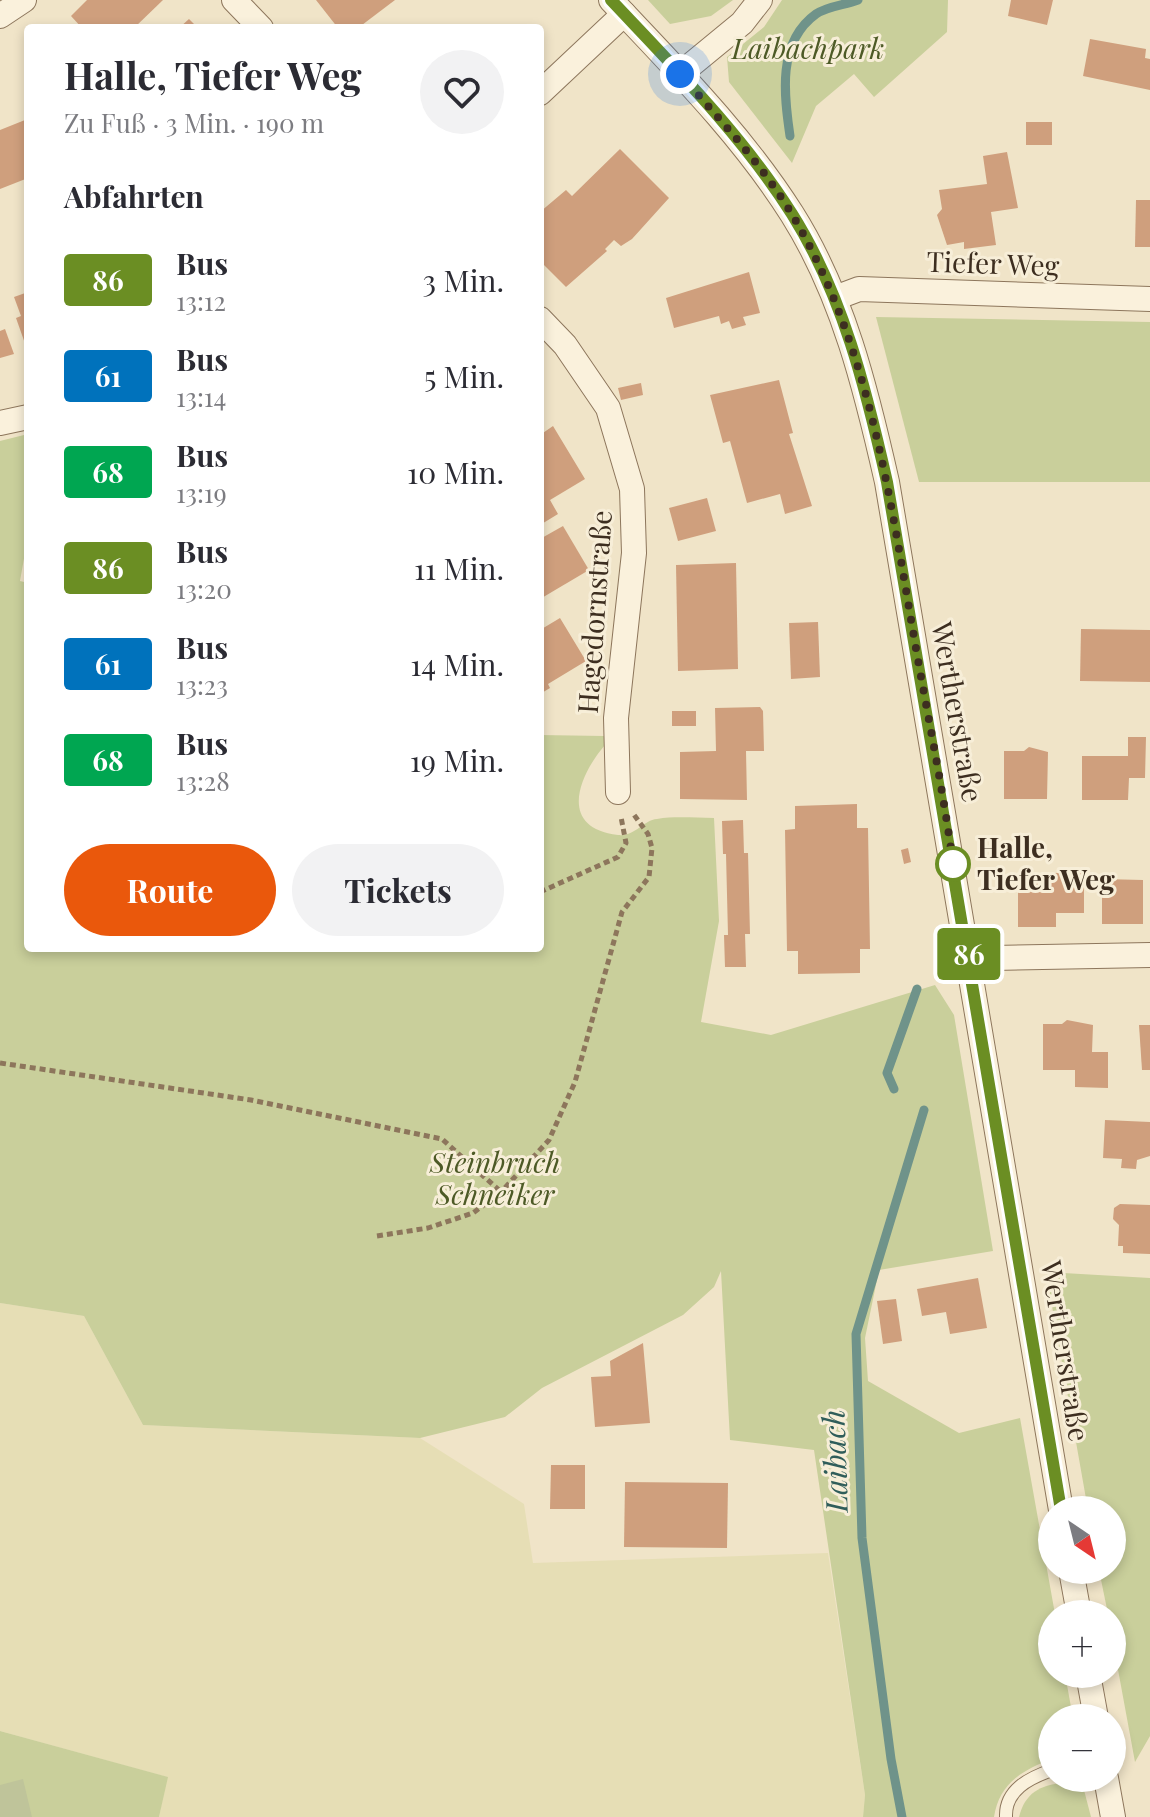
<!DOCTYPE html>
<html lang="de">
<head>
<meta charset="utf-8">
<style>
  :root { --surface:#fff; --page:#f2f2f3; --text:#2b2b33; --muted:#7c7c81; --accent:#ea580c }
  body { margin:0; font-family:"Playfair Display",serif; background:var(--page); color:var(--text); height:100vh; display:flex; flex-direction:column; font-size:30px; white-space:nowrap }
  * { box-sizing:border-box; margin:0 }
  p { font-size:26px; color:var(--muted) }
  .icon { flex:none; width:44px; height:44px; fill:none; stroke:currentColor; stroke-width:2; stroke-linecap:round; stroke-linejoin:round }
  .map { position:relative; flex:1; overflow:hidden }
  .details { position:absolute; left:24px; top:24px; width:520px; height:928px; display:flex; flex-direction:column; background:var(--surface); border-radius:8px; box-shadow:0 4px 12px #0003 }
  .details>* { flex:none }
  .badge { padding:0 16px; border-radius:6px; font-size:28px; line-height:52px }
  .needle { width:52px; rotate:145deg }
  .controls { position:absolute; left:1038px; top:1496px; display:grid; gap:16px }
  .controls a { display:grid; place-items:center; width:88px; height:88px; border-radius:50%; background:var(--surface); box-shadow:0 4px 12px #0003; font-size:40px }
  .you { position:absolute; width:40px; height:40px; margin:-20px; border:6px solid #fff; border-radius:50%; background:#1a73e8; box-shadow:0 0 0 12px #1a73e833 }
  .map>.badge { position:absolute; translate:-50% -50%; box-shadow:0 0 0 4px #fff }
  h2 { padding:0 40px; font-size:30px; line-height:72px }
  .round { display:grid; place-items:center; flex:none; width:84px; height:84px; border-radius:42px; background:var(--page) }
  .head { display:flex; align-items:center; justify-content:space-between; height:136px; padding:0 40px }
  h1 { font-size:38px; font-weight:700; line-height:60px }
  .button { display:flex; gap:16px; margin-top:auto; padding:16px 40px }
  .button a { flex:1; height:92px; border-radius:48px; background:var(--accent); color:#fff; font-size:32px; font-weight:700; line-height:92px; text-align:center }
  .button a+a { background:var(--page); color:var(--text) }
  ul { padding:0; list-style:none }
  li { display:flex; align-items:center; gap:24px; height:96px; padding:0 40px }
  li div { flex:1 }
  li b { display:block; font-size:30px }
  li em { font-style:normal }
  li .badge { min-width:88px; font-weight:700; text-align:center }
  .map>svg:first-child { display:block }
</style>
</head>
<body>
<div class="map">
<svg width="1150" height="1817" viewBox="0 0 1150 1817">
  <rect width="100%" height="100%" fill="#f0e4c8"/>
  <polygon fill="#e6deb5" points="0,1303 84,1316 143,1425 420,1438 524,1504 533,1563 828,1553 865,1795 863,1817 159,1817 167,1777 0,1731"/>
  <g fill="#c9cf9b">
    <polygon points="648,0 733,0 711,16 670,24"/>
    <polygon points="782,0 948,0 947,32 874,97 854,74 816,106 792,163 729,82 727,57 764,27"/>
    <polygon points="876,317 1150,322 1150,482 919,482"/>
    <path d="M 28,434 L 28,536 L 20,581 L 28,583 L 28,948 L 540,948 L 540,735 L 604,736 L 605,745 C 579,775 557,828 618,835 C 635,837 643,820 657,819 C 675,816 695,818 714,818 L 719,921 L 701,1022 L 771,1035 L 935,985 L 954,1015 L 993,1251 L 879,1270 L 865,1338 L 868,1381 L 959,1433 L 1020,1418 L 1055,1614 L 1052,1674 L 1065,1674 L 1073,1718 L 1052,1718 L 1052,1759 C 1022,1770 999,1784 994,1817 L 863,1817 L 865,1795 L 814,1450 L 730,1440 L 721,1271 L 714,1287 L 683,1315 L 542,1388 L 505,1417 L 420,1438 L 143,1425 L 84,1316 L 0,1303 L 0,441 Z"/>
    <polygon points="1046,1272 1150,1278 1150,1736 1135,1762 1112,1637 1112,1614 1108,1614 1099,1570 1112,1570 1112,1510 1088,1510"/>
    <polygon points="0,1731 168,1777 159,1817 0,1817"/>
    <path d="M 1063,1783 L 1084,1790 L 1091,1817 L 1019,1817 C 1025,1793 1040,1785 1063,1783 Z"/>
  </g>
  <polygon fill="#bfc49a" points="23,1779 32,1817 0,1817 0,1785"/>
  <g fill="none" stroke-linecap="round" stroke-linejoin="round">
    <g stroke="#6f938a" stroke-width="9">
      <path d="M 790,136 C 784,95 777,42 816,14 C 827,6 845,5 858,0"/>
      <polyline points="894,1089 887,1073 917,989"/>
      <polyline points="902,1817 891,1759 862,1538 856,1334 924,1110"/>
    </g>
  </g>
  <g fill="#cf9f7d">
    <polygon points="87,0 163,0 134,28 82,28 71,16"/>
    <polygon points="316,0 395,0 358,28 338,28"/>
    <polygon points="1011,0 1053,0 1047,25 1008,16"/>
    <polygon points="189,19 198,28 179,28"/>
    <polygon points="1090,39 1146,49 1145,58 1150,59 1150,90 1083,76"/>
    <polygon points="25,120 28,128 28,178 0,189 0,130"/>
    <rect x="1026" y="122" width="26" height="23"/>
    <polygon points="620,149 669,198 632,239 621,246 614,240 605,249 607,251 566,287 540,261 540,212 566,190 572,196"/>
    <polygon points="1007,152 1018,208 991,212 996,245 964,249 964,242 947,245 937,215 942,209 939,190 987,184 983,156"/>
    <polygon points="1136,200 1150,200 1150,247 1135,247"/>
    <polygon points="749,272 760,313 743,317 746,325 732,329 729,321 721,324 719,316 674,328 666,298"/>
    <polygon points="28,292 28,352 16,318 21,316 14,297"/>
    <polygon points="5,329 14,354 0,358 0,331"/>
    <polygon points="779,380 793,433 789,434 812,506 785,514 780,494 747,503 730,441 723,443 710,395"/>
    <polygon points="641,383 643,395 621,400 618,388"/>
    <polygon points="553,426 585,479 550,500 558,514 540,525 540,435"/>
    <polygon points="707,498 716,531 678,541 669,508"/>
    <polygon points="563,526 589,570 540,599 540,539"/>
    <polygon points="736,563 738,669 678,671 676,565"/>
    <polygon points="560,618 586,661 548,684 550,688 540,694 540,630"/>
    <polygon points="818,622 820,677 791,679 789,623"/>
    <polygon points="1081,629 1150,630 1150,682 1080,681"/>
    <polygon points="760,707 763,711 764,751 746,751 747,800 680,799 680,752 716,751 715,708"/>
    <rect x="672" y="711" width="24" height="15"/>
    <polygon points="1128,737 1146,737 1145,778 1129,778 1128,800 1082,800 1082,756 1128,756"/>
    <polygon points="1029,747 1048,752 1047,799 1004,799 1004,751 1024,751"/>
    <polygon points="857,804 857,828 868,828 870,949 860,949 860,973 798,974 798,951 787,951 785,830 795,829 795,806"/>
    <polygon points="743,820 744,853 748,853 750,934 745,934 746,967 725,967 724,935 728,935 726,854 723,854 722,821"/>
    <polygon points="908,848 911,862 904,864 901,850"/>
    <polygon points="1084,872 1084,913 1056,913 1056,927 1018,927 1018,879 1055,879 1055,873"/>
    <polygon points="1102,879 1143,880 1143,924 1102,924"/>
    <polygon points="1067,1020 1093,1025 1092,1052 1108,1052 1108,1088 1075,1087 1075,1070 1043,1070 1043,1024 1062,1024"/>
    <polygon points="1139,1025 1150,1025 1150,1070 1142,1070"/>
    <polygon points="1105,1120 1150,1122 1150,1156 1137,1160 1136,1169 1121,1168 1122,1159 1103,1158"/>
    <polygon points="1120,1204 1150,1205 1150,1254 1123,1253 1123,1246 1118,1246 1119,1225 1113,1219 1114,1208"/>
    <polygon points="978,1278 987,1328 950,1334 946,1312 922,1316 917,1289"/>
    <polygon points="896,1299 902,1341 883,1344 877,1301"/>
    <polygon points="643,1343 650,1423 595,1427 591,1377 611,1376 610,1361"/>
    <polygon points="551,1465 585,1465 585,1509 550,1509"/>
    <polygon points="625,1482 728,1483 727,1548 624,1547"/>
  </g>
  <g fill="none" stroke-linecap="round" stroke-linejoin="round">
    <defs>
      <path id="service" d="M 1006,1817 C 1005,1790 1029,1778 1052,1770"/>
      <g id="minor">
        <polyline points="234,0 261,28"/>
        <path d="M 611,0 C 674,67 742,135 792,214 C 843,295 866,389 887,482 L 1061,1510"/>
        <polyline points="0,16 24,0"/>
        <polyline points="680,74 742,23 760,0"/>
        <polyline points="540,93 624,14"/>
        <polyline points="835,298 859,289 1150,299"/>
        <polyline points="540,319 565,345 608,408 632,489 634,553 616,718 618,792"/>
        <polyline points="0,423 28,417"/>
        <polyline points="971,962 993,958 1150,955"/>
        <polyline points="1071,1570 1079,1614"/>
        <polyline points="1088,1674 1096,1718"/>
        <polyline points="1106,1778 1113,1817"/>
      </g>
    </defs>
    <use href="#service" stroke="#8d765c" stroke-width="14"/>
    <use href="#minor" stroke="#8d765c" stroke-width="26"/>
    <g stroke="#8d765c" stroke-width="5" stroke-dasharray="6 4" stroke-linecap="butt">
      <polyline points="540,892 618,857 626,843 621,817"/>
      <polyline points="0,1063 251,1100 442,1139 500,1191"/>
      <polyline points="377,1236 428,1228 473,1213 501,1192 549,1140 575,1082 622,912 649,877 652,848 648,834 632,812"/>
    </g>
    <use href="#service" stroke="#faf1dc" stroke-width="12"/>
    <use href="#minor" stroke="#faf1dc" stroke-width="24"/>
  </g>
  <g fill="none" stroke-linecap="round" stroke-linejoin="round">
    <defs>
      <path id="line" d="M 611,0 C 674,67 742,135 792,214 C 843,295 866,389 887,482 L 1061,1510"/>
    </defs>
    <use href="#line" stroke="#fff" stroke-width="18"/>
    <use href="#line" stroke="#6b8e23" stroke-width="12"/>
    <path stroke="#3d2e20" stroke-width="8" stroke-dasharray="0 14.4" d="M 680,74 C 719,119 762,164 793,216 C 869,345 889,492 914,637 C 927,713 943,788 953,864"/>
  </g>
  <circle fill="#fff" stroke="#6b8e23" stroke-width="4" cx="953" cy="864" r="16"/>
  <g text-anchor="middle" stroke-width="6" stroke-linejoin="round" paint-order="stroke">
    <g font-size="28" font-style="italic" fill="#4d5a26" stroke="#f7eed8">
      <text x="808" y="59">Laibachpark</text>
      <text x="495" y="1173">Steinbruch<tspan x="495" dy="32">Schneiker</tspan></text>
    </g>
    <g font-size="28" fill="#3d2e20" stroke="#f7eed8">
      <text transform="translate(993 264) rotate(2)" y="10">Tiefer Weg</text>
      <text transform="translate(595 612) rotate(-86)" y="10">Hagedornstraße</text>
      <text transform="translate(957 712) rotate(80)" y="10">Wertherstraße</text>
      <text transform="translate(1065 1351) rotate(81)" y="10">Wertherstraße</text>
    </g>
    <g font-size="28" font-weight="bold" fill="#3d2e20" stroke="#f7eed8" text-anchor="start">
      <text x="977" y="858">Halle,<tspan x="977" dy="32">Tiefer Weg</tspan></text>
    </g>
    <g font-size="30" font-style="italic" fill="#2f5d5a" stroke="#f7eed8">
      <text transform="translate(836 1461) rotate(-92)" y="10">Laibach</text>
    </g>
  </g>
</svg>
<div class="controls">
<a><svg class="needle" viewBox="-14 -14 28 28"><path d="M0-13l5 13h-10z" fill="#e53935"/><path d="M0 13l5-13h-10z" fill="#7c7c81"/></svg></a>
<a>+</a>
<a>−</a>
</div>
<div class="you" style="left:680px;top:74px"></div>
<b class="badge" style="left:969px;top:954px;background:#6b8e23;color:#fff">86</b>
<section class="details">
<div class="head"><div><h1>Halle, Tiefer Weg</h1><p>Zu Fuß · 3 Min. · 190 m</p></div><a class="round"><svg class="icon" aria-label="heart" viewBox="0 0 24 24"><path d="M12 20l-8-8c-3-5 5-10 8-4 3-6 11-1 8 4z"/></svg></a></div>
<h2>Abfahrten</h2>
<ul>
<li><span class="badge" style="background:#6b8e23;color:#fff">86</span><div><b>Bus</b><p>13:12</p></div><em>3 Min.</em></li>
<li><span class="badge" style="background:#0072bc;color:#fff">61</span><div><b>Bus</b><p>13:14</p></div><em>5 Min.</em></li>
<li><span class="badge" style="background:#00a651;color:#fff">68</span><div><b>Bus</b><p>13:19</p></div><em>10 Min.</em></li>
<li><span class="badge" style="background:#6b8e23;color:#fff">86</span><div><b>Bus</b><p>13:20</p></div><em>11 Min.</em></li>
<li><span class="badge" style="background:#0072bc;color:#fff">61</span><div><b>Bus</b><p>13:23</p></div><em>14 Min.</em></li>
<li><span class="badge" style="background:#00a651;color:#fff">68</span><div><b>Bus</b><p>13:28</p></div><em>19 Min.</em></li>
</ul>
<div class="button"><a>Route</a><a>Tickets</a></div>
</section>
</div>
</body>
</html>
